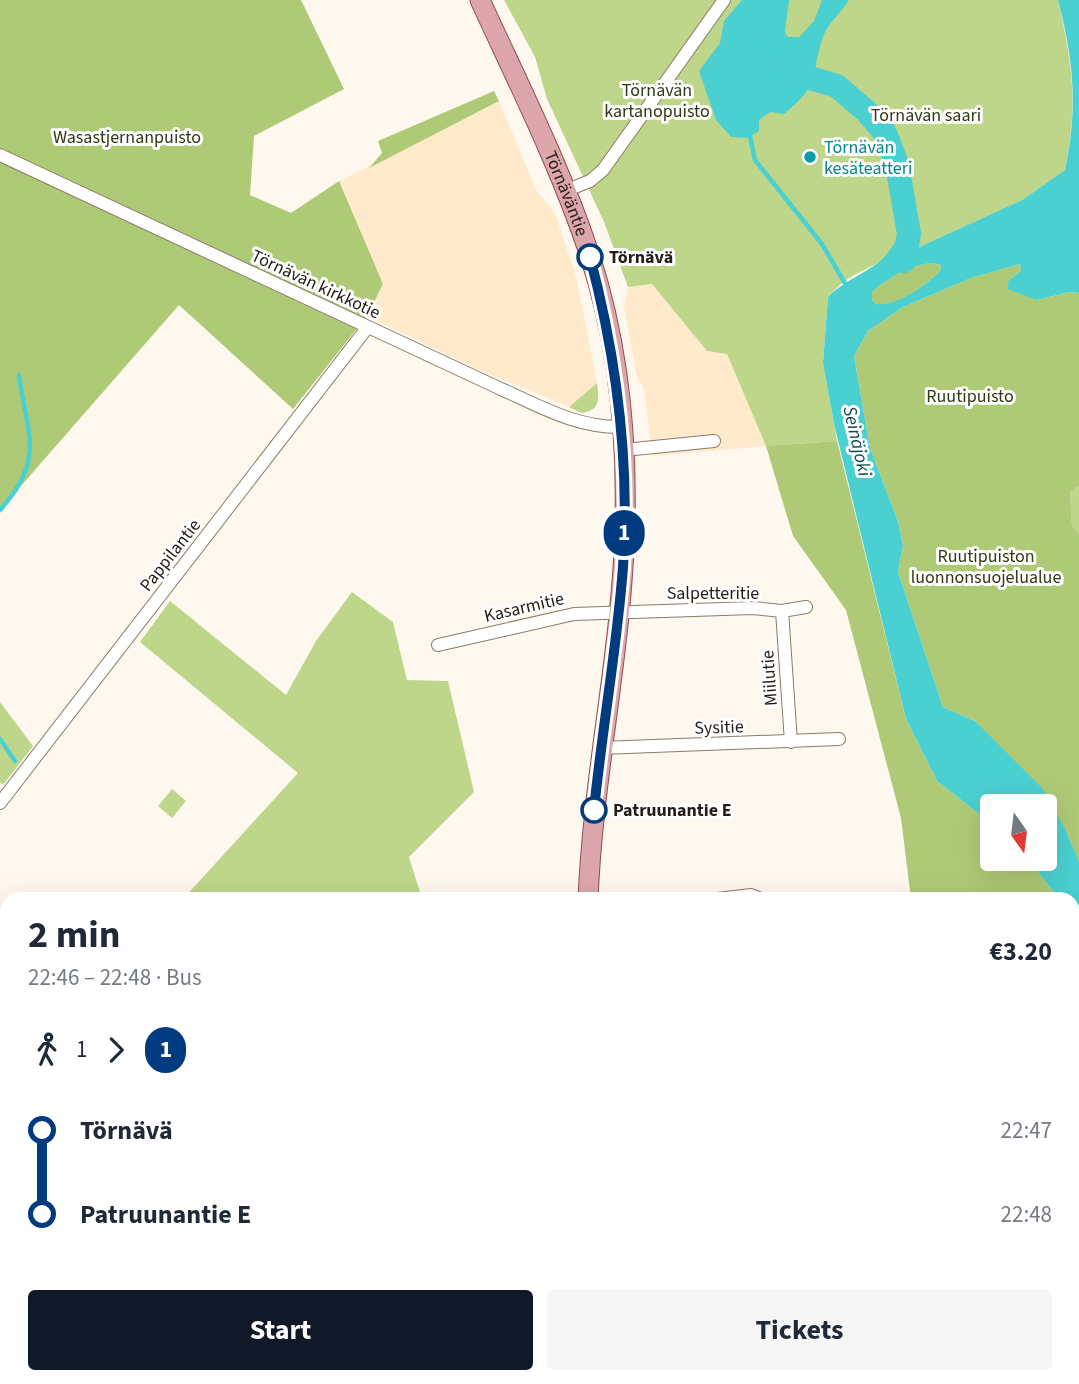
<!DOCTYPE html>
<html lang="en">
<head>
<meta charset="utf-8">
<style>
  :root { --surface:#fff; --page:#f6f6f7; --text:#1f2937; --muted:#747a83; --accent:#111827 }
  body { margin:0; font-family:"Source Sans 3",sans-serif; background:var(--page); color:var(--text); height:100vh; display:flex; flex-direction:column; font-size:26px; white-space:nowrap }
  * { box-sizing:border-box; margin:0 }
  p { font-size:23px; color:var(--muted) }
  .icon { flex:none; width:38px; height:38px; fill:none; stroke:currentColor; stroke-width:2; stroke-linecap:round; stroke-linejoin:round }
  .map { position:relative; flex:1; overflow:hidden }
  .drawer { position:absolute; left:0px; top:892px; width:1080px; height:492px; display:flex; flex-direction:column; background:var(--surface); border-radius:21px 21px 0 0; box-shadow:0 7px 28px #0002 }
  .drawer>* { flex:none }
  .badge { padding:0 14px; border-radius:23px; font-size:24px; line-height:46px }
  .needle { width:46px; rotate:166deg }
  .tools { position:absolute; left:980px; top:794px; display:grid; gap:14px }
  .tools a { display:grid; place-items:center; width:77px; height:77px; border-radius:7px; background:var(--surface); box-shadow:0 7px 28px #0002; font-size:35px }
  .map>.badge { position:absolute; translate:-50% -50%; box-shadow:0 0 0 4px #fff }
  .legs { display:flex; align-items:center; gap:10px; height:77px; padding:0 28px; font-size:23px }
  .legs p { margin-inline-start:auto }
  .overview { display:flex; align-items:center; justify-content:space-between; height:119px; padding:0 28px }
  h1 { font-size:38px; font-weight:700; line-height:52px }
  .primary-button { display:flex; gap:14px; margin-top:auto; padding:14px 28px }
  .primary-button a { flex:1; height:80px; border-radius:7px; background:var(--accent); color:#fff; font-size:28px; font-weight:700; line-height:80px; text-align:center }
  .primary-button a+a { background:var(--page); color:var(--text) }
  ul { padding:0 28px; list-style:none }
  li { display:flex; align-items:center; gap:24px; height:84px; font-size:26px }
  li i { display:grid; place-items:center; width:10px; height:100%; margin:0 9px; background:currentColor }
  li i::after { content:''; width:18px; height:18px; margin:-9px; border:5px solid; border-radius:50%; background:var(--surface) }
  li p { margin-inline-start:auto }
  li:first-child i { background:linear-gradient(#0000 50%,currentColor 0) }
  li:last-child i { background:linear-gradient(currentColor 50%,#0000 0) }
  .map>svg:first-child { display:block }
</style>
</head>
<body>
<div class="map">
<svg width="1079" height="1384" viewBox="0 0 1079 1384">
  <rect width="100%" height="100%" fill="#fef8ef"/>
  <g fill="#ffeacc">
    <polygon points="499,101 536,190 555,213 576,276 597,383 569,407 477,369 367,316 383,284 339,181"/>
    <polygon points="652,284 707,350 727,354 766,446 652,456 644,388 637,377 624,307 628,287"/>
  </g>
  <g fill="#bdd689">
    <path d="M 504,0 L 1058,0 C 1073,68 1078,101 1065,170 L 1022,200 L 917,248 L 896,240 C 882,268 868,265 845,281 C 839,285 833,292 828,297 L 823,363 L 837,441 L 766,446 L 727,354 L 707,351 L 652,284 L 628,287 L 604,222 L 547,99 L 535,57 Z"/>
    <path d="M 597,383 C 599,399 601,410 582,413 L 569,407 Z"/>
    <polygon points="1079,486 1079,534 1072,525 1070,492"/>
    <polygon points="352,592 393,622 407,680 448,681 474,792 409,857 422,899 183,899 298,773 140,642 170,601 286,695 316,641"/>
    <polygon points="0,702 33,746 3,785 0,782"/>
    <polygon points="172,789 186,801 172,818 158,806"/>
    <polygon points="0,1272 7,1272 7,1377 58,1377 59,1382 125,1377 126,1384 0,1384"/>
    <polygon points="427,1377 539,1377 541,1384 429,1384"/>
  </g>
  <g fill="#afca76">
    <polygon points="0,0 301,0 344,89 254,136 250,195 291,213 339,181 383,284 367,316 293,409 179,305 0,510"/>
    <polygon points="494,91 499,101 369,168 382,153 378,141"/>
    <path d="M 931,263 L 941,265 L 940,271 C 925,286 899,306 876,304 L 872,300 L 872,292 C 891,276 906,266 931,263 Z"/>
    <polygon points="1020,264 1021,271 1009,280 1037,300 1070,292 1079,293 1079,486 1070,492 1072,525 1079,534 1079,861 1066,831 1001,750 975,721 943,707 898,572 903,545 898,521 870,448 854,356 868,331 903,307 971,278"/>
    <polygon points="837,441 906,719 937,781 992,824 992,859 1028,859 1059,899 911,899 901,818 846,610 793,536 766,446"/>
    <polygon points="1073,973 1079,1011 1079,1326 1073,1327"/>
    <polygon points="161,1377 321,1377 323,1384 162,1384"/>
  </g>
  <g fill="#4bd0d2" fill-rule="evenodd">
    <path d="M 742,0 L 786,0 L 782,29 L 788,37 L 799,37 L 814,21 L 822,0 L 849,0 C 842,12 827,24 823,37 C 809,78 823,82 784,114 L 770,112 L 759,120 L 759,131 L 748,138 L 731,137 L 716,120 L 699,71 L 720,43 L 724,21 Z"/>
    <path d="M 1058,0 L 1079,0 L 1079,293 L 1070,292 L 1037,300 L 1007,289 L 1009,280 L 1021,271 L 1020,264 L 971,278 L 903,307 L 868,331 L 854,356 L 870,448 L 898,521 L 903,545 L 898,572 L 943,707 L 975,721 L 1043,789 L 1066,831 L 1079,861 L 1079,1011 L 1073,973 L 1073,900 L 1059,899 L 1028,859 L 1045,859 L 1045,807 L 992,807 L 992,824 L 937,781 L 906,719 L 834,424 L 823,363 L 828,297 C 853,272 879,273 896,240 L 908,239 L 917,248 L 1022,200 L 1065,170 C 1078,106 1074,63 1058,0 ZM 931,263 L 941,265 L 940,271 C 925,286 898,306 876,304 L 872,300 L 872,292 C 891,276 907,266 931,263 Z"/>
  </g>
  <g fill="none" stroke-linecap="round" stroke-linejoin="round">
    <g stroke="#4bd0d2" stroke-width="4.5">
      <polyline points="749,132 755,160 822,244 846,285"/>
      <path d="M 0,510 C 46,459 27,435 19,375"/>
      <polyline points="0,739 15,761"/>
      <polyline points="0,1311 0,1321"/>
      <polyline points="0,1367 7,1376"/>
      <polyline points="8,1377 13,1384"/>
    </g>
    <polyline stroke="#4bd0d2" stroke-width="24" points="777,0 772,37 784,60 797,74 837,86 866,111 885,133 897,164 909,234 904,261"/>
    <defs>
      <g id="street">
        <path d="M 0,155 L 501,389 C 542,407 577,428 622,427"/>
        <polyline points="565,191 590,181 603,170 724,0"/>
        <polyline points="624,450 714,441"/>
        <polyline points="782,611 791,742"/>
        <polyline points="438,645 574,614 753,608 782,611 806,607"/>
        <polyline points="601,748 839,739"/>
        <polyline points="0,803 367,328"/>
        <polyline points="709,900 751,895 763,900"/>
        <polyline points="0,1149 7,1143"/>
      </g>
      <g id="secondary">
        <polyline points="0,1011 7,1020"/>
        <polyline points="1073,1362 1079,1361"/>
        <polyline points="141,1377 142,1384"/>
        <polyline points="954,1384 981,1377"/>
      </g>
      <g id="primary">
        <path id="s1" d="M 480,0 C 518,83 560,166 589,253 C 617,338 627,431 625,520 C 623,647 593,772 588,900"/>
        <polyline points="644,1377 647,1384"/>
      </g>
    </defs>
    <use href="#street" stroke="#8a7c67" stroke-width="14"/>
    <use href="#secondary" stroke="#8a7c67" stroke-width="19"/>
    <use href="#primary" stroke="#8e4f51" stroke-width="21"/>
    <use href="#street" stroke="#fff" stroke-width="12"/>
    <use href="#secondary" stroke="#fff" stroke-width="18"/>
    <use href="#primary" stroke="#dda6aa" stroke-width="19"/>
  </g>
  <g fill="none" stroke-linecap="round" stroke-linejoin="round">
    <defs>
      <path id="line-1" d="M 590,257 C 617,359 630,461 623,567 C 617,648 602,729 594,810"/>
    </defs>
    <use href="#line-1" stroke="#fff" stroke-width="16"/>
    <use href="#line-1" stroke="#003b80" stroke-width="10"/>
  </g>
  <circle fill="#0f9aa8" stroke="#fff" stroke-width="2.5" cx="810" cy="157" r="7"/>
  <g fill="#fff" stroke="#003b80" stroke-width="3.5">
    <circle cx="590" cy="257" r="12"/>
    <circle cx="594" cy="810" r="12"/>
  </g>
  <g text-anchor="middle" stroke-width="6" stroke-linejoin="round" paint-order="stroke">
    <g font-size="18" fill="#2f3a16" stroke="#fff">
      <text x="657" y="96">Törnävän<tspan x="657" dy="21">kartanopuisto</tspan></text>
      <text x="926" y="121">Törnävän saari</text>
      <text x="127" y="143">Wasastjernanpuisto</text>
      <text x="970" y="402">Ruutipuisto</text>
      <text x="986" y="562">Ruutipuiston<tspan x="986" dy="21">luonnonsuojelualue</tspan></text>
    </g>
    <g font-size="18" fill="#0d838f" stroke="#fff" text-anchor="start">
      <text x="824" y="153">Törnävän<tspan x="824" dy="21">kesäteatteri</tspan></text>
    </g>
    <g font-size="18" fill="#231d15" stroke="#fff">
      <text dy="6" stroke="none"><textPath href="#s1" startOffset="212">Törnäväntie</textPath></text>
      <text transform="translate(316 284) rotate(25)" y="6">Törnävän kirkkotie</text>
      <text transform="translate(170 555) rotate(-52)" y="6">Pappilantie</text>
      <text x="713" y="599">Salpetteritie</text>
      <text transform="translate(524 607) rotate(-13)" y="6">Kasarmitie</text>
      <text transform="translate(769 678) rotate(-94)" y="6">Miilutie</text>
      <text transform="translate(719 727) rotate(-2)" y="6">Sysitie</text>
    </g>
    <g font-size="18" font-weight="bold" fill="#231d15" stroke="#fff" text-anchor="start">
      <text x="609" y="263">Törnävä</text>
      <text x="613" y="816">Patruunantie E</text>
    </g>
    <g font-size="19" font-style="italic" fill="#0f4a4b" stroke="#fff">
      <text transform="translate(858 441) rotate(77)" y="7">Seinäjoki</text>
    </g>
  </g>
</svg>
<div class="tools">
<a><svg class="needle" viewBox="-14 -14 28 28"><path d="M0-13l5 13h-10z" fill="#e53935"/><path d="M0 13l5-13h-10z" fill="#747a83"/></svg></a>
</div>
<b class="badge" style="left:624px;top:533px;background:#003b80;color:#fff">1</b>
<section class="drawer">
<div class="overview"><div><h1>2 min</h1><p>22:46 – 22:48 · Bus</p></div><b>€3.20</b></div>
<div class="legs"><svg class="icon" aria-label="walk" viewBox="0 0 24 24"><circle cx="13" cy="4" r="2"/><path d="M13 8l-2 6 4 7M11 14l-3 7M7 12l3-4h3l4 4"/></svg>1<svg class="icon" aria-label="forward" viewBox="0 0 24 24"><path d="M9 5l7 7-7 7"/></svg><b class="badge" style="background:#003b80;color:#fff">1</b></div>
<ul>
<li><i style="color:#003b80"></i><b>Törnävä</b><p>22:47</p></li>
<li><i style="color:#003b80"></i><b>Patruunantie E</b><p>22:48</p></li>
</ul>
<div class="primary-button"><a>Start</a><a>Tickets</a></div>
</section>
</div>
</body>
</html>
